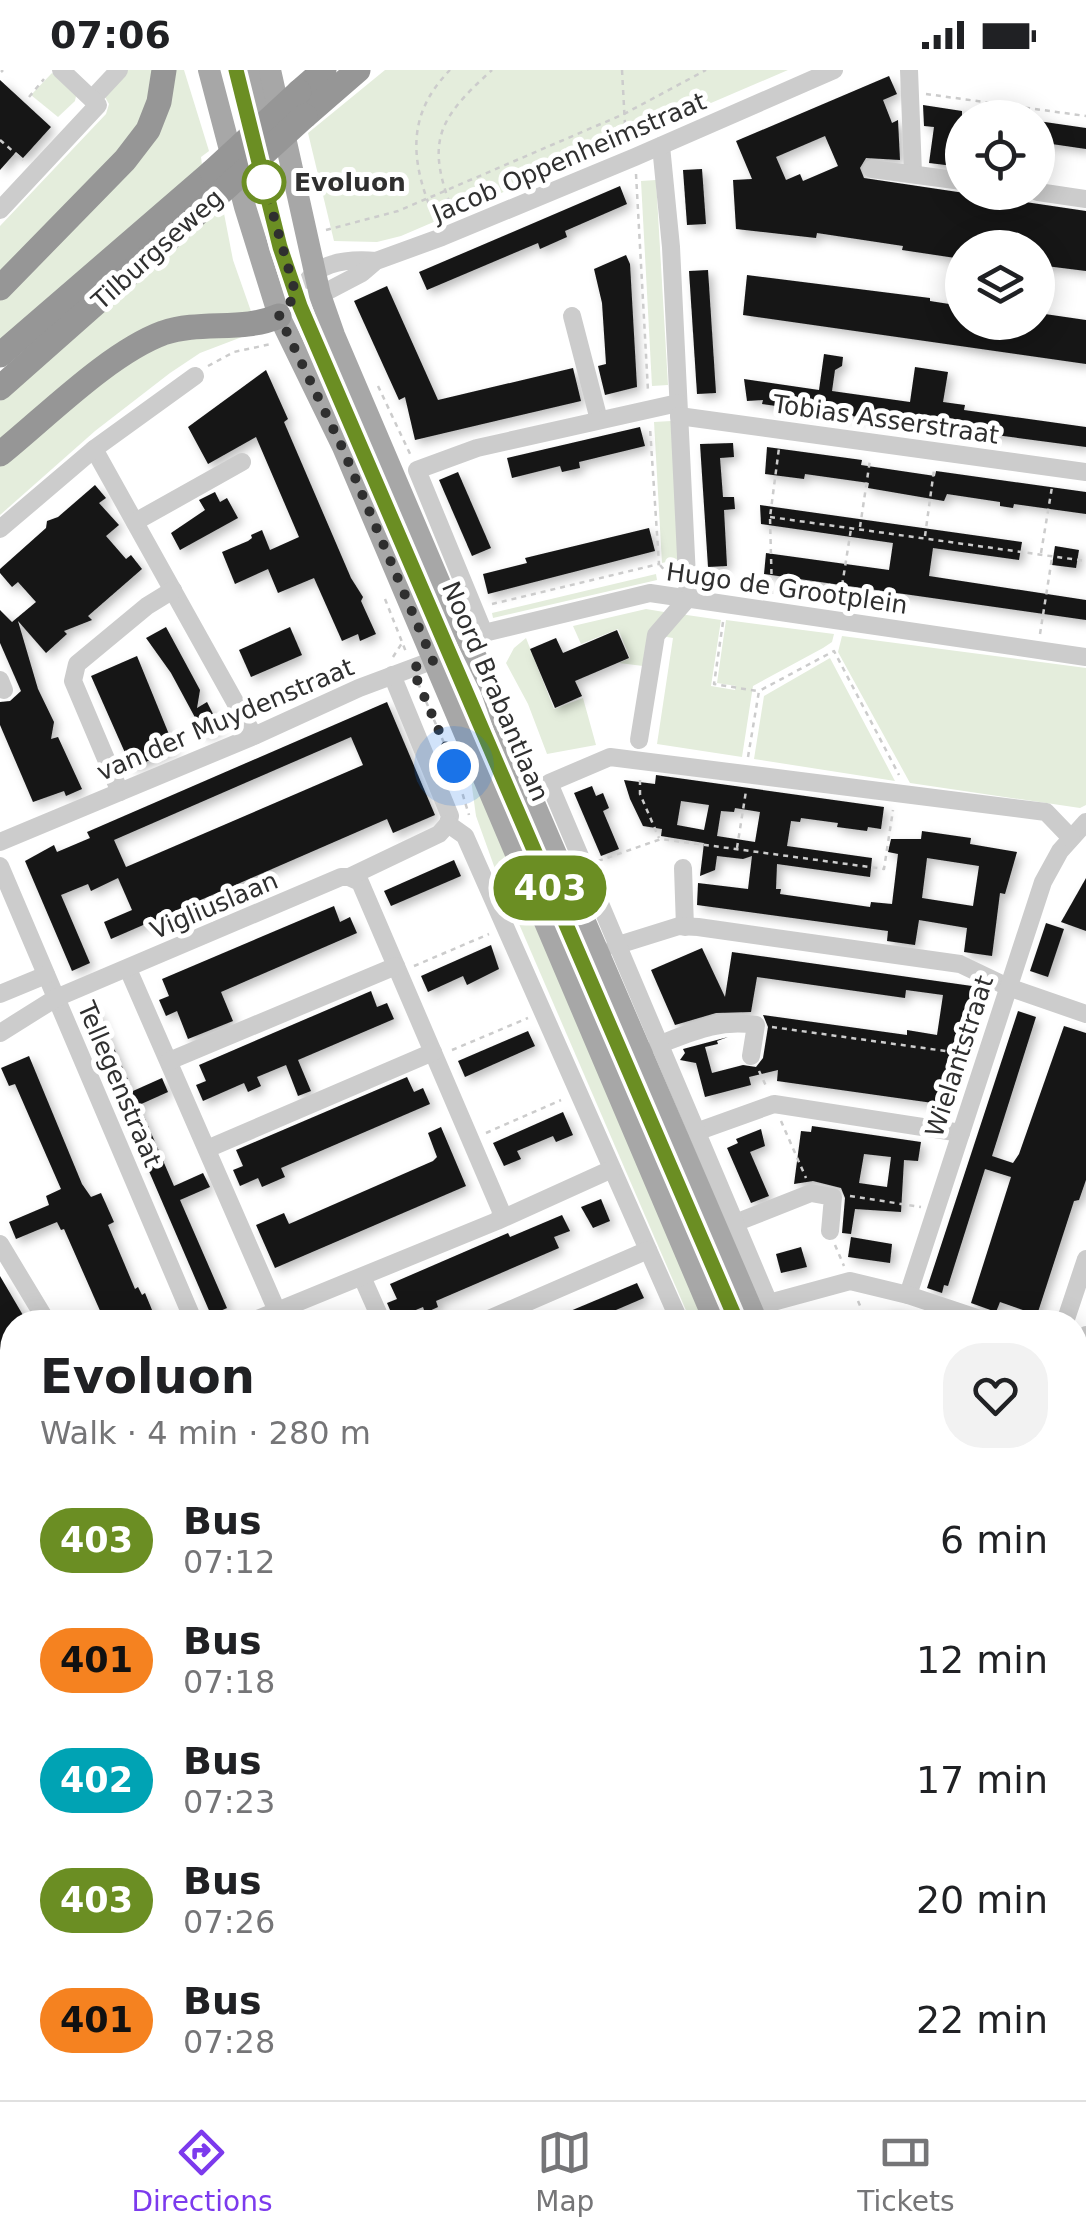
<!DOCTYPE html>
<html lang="en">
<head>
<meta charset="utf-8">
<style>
  :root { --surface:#fff; --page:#f2f2f2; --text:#202124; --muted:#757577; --line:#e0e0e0; --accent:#7c3aed }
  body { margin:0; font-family:"DejaVu Sans",sans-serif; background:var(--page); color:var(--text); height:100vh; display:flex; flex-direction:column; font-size:38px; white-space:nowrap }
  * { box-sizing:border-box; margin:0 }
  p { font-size:32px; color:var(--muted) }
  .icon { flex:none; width:55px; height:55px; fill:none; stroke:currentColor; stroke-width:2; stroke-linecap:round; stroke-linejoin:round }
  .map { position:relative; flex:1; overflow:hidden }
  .panel { position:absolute; left:0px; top:1240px; width:1088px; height:790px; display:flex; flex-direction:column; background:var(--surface); border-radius:40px 40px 0 0; box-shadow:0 5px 25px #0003 }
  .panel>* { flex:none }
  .badge { padding:0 20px; border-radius:32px; font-size:35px; line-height:65px }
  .buttons { position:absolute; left:945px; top:30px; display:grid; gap:20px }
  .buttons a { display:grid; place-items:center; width:110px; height:110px; border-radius:50%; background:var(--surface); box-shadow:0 5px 25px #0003; font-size:50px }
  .you { position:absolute; width:50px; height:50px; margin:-25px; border:8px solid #fff; border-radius:50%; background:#1a73e8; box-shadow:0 0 0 15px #1a73e833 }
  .map>.badge { position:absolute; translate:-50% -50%; box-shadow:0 0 0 5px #fff }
  .round { display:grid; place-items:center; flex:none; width:105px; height:105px; border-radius:40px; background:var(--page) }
  .head { display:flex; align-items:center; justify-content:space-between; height:170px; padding:0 40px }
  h1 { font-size:48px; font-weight:600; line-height:75px }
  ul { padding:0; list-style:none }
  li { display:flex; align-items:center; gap:30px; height:120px; padding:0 40px }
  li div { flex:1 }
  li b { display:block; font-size:38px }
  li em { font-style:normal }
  li .badge { min-width:110px; font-weight:700; text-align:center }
  .status { display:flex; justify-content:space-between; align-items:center; height:70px; padding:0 50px; background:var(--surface); direction:ltr }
  .status svg { height:28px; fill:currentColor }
  .tab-bar { display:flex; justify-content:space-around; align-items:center; height:140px; border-top:2px solid var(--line); background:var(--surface); font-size:28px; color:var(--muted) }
  .tab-bar a { display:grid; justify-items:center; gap:5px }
  .tab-bar .on { color:var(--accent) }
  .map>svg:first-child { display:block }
</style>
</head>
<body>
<div class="status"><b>07:06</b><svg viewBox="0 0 49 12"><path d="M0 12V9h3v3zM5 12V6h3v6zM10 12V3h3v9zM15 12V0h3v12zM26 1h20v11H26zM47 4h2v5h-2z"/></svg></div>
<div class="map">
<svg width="1086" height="2030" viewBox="0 0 1086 2030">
  <defs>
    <filter id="shadow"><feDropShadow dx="4.5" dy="4.5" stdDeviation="5" flood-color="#0004"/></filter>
  </defs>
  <rect width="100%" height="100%" fill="#fff"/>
  <g fill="#e4eddc">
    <polygon points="126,0 156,0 138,63 0,202 0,156 106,44 109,34 105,27"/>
    <polygon points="169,0 184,0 209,81 201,87 202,95 0,276 0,226 134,91"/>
    <polygon points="385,0 788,0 401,166 377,172 334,171 308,63"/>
    <polygon points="52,3 76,26 75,31 58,47 31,25"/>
    <polygon points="656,110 668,315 652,316 641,111"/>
    <polygon points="222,133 233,190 253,247 187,253 0,370 0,331"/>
    <polygon points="255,262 200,283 170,303 95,361 0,445 0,387 94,315 170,269"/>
    <polygon points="671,351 679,489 662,493 654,352"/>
    <polygon points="656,504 657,510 493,548 492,543"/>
    <polygon points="646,539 670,543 643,596 619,593 630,588 618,559 581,574 573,556"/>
    <polygon points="680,544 721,550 711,616 735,620 736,616 717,613 726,550 834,564 832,572 823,578 753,616 742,687 657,674 673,568 661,566"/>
    <polygon points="842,566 1086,598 1086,735 1080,738 910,713 838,582"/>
    <polygon points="526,568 554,639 583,628 596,675 547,684 528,634 506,593 514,578"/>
    <polygon points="830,588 895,711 754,689 764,626"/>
    <polygon points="469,695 710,1252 691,1252 494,796 476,746"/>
    <polygon points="12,2018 103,2018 109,2030 0,2030 5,2019"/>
    <polygon points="324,2018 378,2018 383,2030 323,2030 319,2023"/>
  </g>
  <g fill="#161616" fill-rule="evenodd" filter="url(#shadow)">
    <path d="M 889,6 L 897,24 L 883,30 L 892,53 L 898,50 L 900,90 L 866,88 L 860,98 L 864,108 L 1086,141 L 1086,201 L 1038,195 L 1038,178 L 962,178 L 962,189 L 902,180 L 903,176 L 817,163 L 816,168 L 736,159 L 733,110 L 752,109 L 736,71 ZM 825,66 L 838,96 L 803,111 L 800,104 L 786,110 L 776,87 Z"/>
    <polygon points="0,10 51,57 23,88 16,82 0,100"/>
    <polygon points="923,35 962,41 962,97 929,93 934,57 924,56"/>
    <polygon points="1038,51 1086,58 1086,79 1038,72"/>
    <polygon points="702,99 706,154 687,155 683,100"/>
    <polygon points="620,116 627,134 565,161 567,167 540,179 538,173 427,220 419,202"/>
    <polygon points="626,185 630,194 637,317 605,325 598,296 606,294 602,233 594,199"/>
    <polygon points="708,200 716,323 697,324 689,201"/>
    <polygon points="747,205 930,228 930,231 962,236 962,252 1038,252 1038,243 1086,250 1086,294 743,245"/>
    <polygon points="387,216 438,330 573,298 581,331 415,370 405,327 399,330 354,231"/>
    <polygon points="824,284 843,287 842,296 835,300 832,321 910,332 915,297 948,302 943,332 965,335 964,340 1086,357 1086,377 776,336 762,334 763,330 747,331 744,309 819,320"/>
    <polygon points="266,300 288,349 284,352 351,508 363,527 361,531 376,564 360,571 358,564 342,571 314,508 278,523 268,499 235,514 222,482 248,471 252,468 251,465 262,460 270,480 299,467 256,367 208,394 188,357"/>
    <polygon points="640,357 645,376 579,392 580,398 562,402 560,396 512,408 507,388"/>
    <polygon points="733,373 734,387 720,388 723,427 734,427 735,439 724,440 727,496 708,497 700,374"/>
    <polygon points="767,377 862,390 861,395 935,406 936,401 1086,422 1086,444 1014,434 1013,438 1000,436 1000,432 947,424 944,431 868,418 869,413 805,404 804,409 765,404"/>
    <polygon points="458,402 491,478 472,486 439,410"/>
    <polygon points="95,415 106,428 99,433 119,455 106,466 126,489 131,485 142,499 88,546 92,550 64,561 67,564 46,583 18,551 38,619 54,652 51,669 58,667 82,719 66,726 64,721 33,732 0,655 0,632 10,631 21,621 0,573 0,540 12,552 36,532 18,512 12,517 0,503 0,499 46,458 47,451 58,447"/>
    <polygon points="215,422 220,432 227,428 238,448 180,480 171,463 205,440 199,430"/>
    <polygon points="760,435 1022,472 1019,490 933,478 929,506 1086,530 1086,550 764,504 766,483 889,500 893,473 761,454"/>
    <polygon points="649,458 655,481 488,524 483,504 527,493 525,488"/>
    <polygon points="1055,476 1079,480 1076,498 1052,495"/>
    <polygon points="166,557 200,620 197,638 207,632 220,658 205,666 171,603 146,568"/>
    <polygon points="290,557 302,585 251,607 239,580"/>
    <polygon points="617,560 629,588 575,611 582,626 555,638 530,579 556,568 563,583"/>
    <polygon points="137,586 175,679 132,698 129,683 126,685 91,606"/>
    <path d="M 387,632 L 435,745 L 393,763 L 387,749 L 111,869 L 104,852 L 132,840 L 118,808 L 91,821 L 88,814 L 61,825 L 90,893 L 72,901 L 25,791 L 54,775 L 57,782 L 90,768 L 87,762 ZM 351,667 L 363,695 L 126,797 L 114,770 Z"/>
    <path d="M 656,705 L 884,737 L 881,759 L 868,757 L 867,761 L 837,757 L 838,753 L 801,748 L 800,752 L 791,751 L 787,776 L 872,788 L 870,807 L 777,794 L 776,819 L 781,819 L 780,824 L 870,837 L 871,832 L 892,834 L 898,784 L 888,782 L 891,769 L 921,769 L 922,761 L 971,768 L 970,774 L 1017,782 L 1005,824 L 1000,823 L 992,886 L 964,882 L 967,858 L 919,850 L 915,875 L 887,871 L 888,861 L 697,835 L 698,813 L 748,819 L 752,786 L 743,789 L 717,786 L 715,800 L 700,806 L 704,773 L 661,766 L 662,759 L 643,756 L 630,729 L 624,710 L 655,714 ZM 681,731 L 709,735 L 704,760 L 677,755 ZM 735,738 L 760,742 L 755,772 L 717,766 L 721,741 L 734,742 ZM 927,788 L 979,796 L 973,836 L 922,828 Z"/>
    <polygon points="592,716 596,726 603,723 609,738 603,741 619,779 601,786 574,723"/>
    <polygon points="454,790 461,806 391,836 384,821"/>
    <polygon points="1086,808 1086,861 1061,852"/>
    <polygon points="334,836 340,852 350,847 357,863 221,922 233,951 188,969 177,941 166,946 159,930 169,926 162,909"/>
    <polygon points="1046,853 1064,859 1048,907 1030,901"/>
    <polygon points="491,875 499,899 467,915 463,906 428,922 421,906"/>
    <polygon points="702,878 725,927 732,882 972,916 963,980 952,978 940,1034 777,1011 778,1000 749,1007 751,1015 705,1027 696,993 680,990 685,983 683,979 728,967 717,971 718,974 705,977 712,1003 743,995 756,997 763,988 768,957 763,945 907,965 907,960 937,965 943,925 906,920 905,928 757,907 751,942 716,943 675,955 651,900"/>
    <polygon points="371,921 377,937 387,933 394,949 298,990 311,1021 298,1026 286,995 257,1007 261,1016 248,1022 244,1013 203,1031 196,1015 206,1011 199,995"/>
    <polygon points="97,940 133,1021 162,1008 168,1022 139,1035 174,1116 203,1103 210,1117 180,1130 227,1238 211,1245 82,946"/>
    <polygon points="1018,941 1036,947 992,1086 1013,1093 1019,1084 1064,956 1086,963 1086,1110 1079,1130 1074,1131 1037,1245 1000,1232 996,1242 971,1233 1011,1107 985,1099 948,1216 944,1215 942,1223 927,1218"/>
    <polygon points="528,961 535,976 465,1007 458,991"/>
    <polygon points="29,986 82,1114 91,1127 101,1123 114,1152 108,1155 135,1219 138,1217 142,1225 145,1223 157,1252 105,1252 64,1159 61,1160 57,1152 16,1169 9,1152 49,1135 46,1126 61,1119 15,1014 9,1016 1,998"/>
    <polygon points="407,1007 414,1022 423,1018 430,1034 281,1098 285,1107 262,1117 258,1108 240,1116 233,1100 243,1096 236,1080"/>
    <polygon points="563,1042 573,1065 556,1072 553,1066 517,1081 521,1089 504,1096 493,1073"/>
    <path d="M 812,1056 L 921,1072 L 918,1091 L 904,1090 L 901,1142 L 855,1139 L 851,1164 L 842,1163 L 845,1128 L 841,1118 L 813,1111 L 794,1114 L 801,1061 L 811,1062 ZM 864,1084 L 891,1087 L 887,1117 L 859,1113 Z"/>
    <polygon points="441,1057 466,1116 275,1198 256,1155 284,1143 289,1154 433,1091 437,1087 428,1063"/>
    <polygon points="761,1059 765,1076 750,1082 769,1126 751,1133 727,1078 738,1073 736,1069"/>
    <polygon points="601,1129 610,1151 593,1158 581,1137"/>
    <polygon points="562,1145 570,1161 554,1167 559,1178 436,1231 438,1237 425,1243 423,1237 394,1249 387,1233 397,1229 390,1214 508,1163 510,1167"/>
    <polygon points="851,1167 892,1174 890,1193 848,1187"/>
    <polygon points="801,1177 807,1197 781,1203 776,1184"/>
    <polygon points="0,1206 27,1252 12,1252 12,1321 0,1293"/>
    <polygon points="637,1213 644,1228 588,1252 544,1252"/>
    <polygon points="893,1240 925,1250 924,1252 863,1252"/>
    <polygon points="12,1427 12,1453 0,1458 0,1432"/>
    <polygon points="12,1947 12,1974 0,1980 0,1952"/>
    <polygon points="229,2018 261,2018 239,2030 207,2030"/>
    <polygon points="402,2018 468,2018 438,2030 407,2030"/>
    <polygon points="622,2018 640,2018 643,2026 662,2018 726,2018 731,2030 628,2030"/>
    <polygon points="850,2018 899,2018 905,2030 853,2030"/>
    <polygon points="976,2018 1008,2018 1014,2030 947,2030"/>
  </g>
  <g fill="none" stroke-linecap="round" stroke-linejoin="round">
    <g stroke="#ccc" stroke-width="2.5" stroke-dasharray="5 5" stroke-linecap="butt">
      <polyline points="622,0 626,73"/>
      <polyline points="1,2 3,0"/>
      <polyline points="926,24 1086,46"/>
      <polyline points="29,27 44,9"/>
      <polyline points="0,70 23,90"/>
      <polyline points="636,104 648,321"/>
      <path d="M 453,142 C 425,71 438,49 492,0"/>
      <path d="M 436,152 C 412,96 403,48 450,0"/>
      <polyline points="326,160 398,141 426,129 624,44 706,0"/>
      <polyline points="208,296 234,282 271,274"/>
      <polyline points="378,316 411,386"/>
      <polyline points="770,447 1086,491"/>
      <polyline points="860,457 870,390"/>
      <polyline points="925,466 934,400"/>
      <polyline points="1041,483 1052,417"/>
      <polyline points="660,495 671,508"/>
      <polyline points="772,524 770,447 779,378"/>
      <polyline points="385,529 406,582"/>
      <polyline points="492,534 659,494 650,358"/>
      <polyline points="839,535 851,459"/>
      <polyline points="723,552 714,614 757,621"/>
      <polyline points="1040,564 1052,488"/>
      <polyline points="393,587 402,573"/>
      <polyline points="418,613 454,696 469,745"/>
      <polyline points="748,687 759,621 834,581 899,705"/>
      <polyline points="640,710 640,724 659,768"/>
      <polyline points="737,778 746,721"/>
      <polyline points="598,791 661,769 884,799 893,740"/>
      <polyline points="414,896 489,864"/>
      <polyline points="772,957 967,984"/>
      <polyline points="452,980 528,948"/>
      <polyline points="759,1001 766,1016"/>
      <polyline points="781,1051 806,1108"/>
      <polyline points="486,1063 561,1030"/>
      <polyline points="850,1126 921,1137"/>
      <polyline points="835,1175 844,1196"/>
      <polyline points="858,1231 867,1252"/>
      <polyline points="316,2018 322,2030"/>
      <polyline points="379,2018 385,2030"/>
      <polyline points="400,2018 405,2030"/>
      <polyline points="675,2018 680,2030"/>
      <polyline points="197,2024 209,2018"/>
      <polyline points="302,2030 317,2021"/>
      <polyline points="467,2030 492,2020"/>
    </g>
    <g stroke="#ccc" stroke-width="18">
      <polyline points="236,0 280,177 299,236 737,1252"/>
      <polyline points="909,0 913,103"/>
      <polyline points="92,29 119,0"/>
      <polyline points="661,76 671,177 688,528"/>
      <polyline points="872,99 962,111"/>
      <polyline points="1038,122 1086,129"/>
      <polyline points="0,140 98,35 61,0"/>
      <path d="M 308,210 C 323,191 352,189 376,191"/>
      <polyline points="320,225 362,203 376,191 442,167 635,87 834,0"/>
      <polyline points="572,246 599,350"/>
      <polyline points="678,333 477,378 417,400 484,563 650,523 1086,587"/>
      <polyline points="679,346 1086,402"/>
      <polyline points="94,379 254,666"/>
      <polyline points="135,452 242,392"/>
      <polyline points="0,459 94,379 195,306"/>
      <polyline points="392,605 450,746 448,754"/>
      <polyline points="0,610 4,620"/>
      <polyline points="639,670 656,565 688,528"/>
      <polyline points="120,722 73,611 77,594 147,536 173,520"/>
      <polyline points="448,754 465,766 680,1252"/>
      <polyline points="0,772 254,666 359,618 442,587"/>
      <polyline points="0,796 194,1252"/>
      <polyline points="683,798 685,857"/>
      <polyline points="349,807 360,812 501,1141 500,1148"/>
      <polyline points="615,876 679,856 698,857 960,894 1008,917 1086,944"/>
      <polyline points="128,899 277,1241"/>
      <polyline points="0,924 46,905"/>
      <polyline points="0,963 56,928 341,807 349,807 439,764 448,754"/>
      <path d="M 658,975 C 692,962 719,949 756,955 L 751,986"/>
      <polyline points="169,991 396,896"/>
      <polyline points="696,1062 774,1034 961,1063"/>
      <polyline points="207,1079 433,982"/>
      <polyline points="735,1153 811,1123 833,1127 830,1161"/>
      <polyline points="0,1174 47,1252"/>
      <polyline points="362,1207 382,1252"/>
      <polyline points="908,1225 1043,812 1060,781 1086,752"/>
      <polyline points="250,1252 497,1151 612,1099"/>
      <polyline points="482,1252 648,1180"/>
      <polyline points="989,1252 908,1225 850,1211 769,1233 549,713 610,687 1046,742 1071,768"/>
      <polyline points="1065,1252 1086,1189"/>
      <polyline points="1075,1298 1086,1265"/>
      <polyline points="0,1344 12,1365"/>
      <polyline points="0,1406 12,1401"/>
      <polyline points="1075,1439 1086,1443"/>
      <polyline points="0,1584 12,1579"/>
      <polyline points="1075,1597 1086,1600"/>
      <polyline points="0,1753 12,1747"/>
      <polyline points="1075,1758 1086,1762"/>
      <polyline points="0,1923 12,1918"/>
      <polyline points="1075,1941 1086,1967"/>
      <polyline points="0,2016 12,2007"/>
      <polyline points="121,2018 127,2030"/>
      <polyline points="589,2018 594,2030"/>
      <polyline points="756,2018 766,2024 790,2018"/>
      <polyline points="820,2018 827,2030"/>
      <polyline points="1033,2018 1038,2030"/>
      <polyline points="1069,2018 1074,2030"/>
      <polyline points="509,2025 526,2018"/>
      <polyline points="162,2030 182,2018"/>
    </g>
    <g stroke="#a7a7a7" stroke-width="22">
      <polyline points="209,0 245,137 279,246 343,377 715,1252"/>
      <polyline points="254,0 265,41"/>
      <polyline points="270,0 320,225 334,265 441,516 491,618 519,698 757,1252"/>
      <polyline points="1075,1981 1086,2007"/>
      <polyline points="1051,2018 1057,2030"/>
    </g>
    <g stroke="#969696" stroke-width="25">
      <polyline points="299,22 324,0"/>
      <polyline points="305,46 358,0"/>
      <polyline points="0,218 125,90 148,60 159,32 164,0"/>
      <polyline points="0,285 212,102"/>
      <polyline points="0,318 218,125"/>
      <path d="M 0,384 C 46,347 109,283 163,263 C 201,250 243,262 279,246"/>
    </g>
    <g stroke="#969696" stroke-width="25">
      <polyline points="212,102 299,22"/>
      <polyline points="218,125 305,46"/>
    </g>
  </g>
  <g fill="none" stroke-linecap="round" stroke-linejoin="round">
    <defs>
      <polyline id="line" points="236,0 280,177 300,236 737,1252"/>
    </defs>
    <use href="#line" stroke="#fff" stroke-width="22"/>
    <use href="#line" stroke="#6b8e23" stroke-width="15"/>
    <polyline stroke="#2f2f2f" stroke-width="10" stroke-dasharray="0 18" points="264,112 296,225 279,246 342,377 433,591 412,598 454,696"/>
  </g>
  <circle fill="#fff" stroke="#6b8e23" stroke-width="5" cx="264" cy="112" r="20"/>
  <g text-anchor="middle" stroke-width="10" stroke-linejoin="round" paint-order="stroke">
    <g font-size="25" fill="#2f2f2f" stroke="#fff">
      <text transform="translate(569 87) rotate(-23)" y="9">Jacob Oppenheimstraat</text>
      <text transform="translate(157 179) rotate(-42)" y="9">Tilburgseweg</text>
      <text transform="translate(886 349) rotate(8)" y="9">Tobias Asserstraat</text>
      <text transform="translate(787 518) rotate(8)" y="9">Hugo de Grootplein</text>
      <text transform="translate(496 621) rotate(67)" y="9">Noord Brabantlaan</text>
      <text transform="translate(225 649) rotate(-23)" y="9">van der Muydenstraat</text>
      <text transform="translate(214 835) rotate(-23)" y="9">Vigliuslaan</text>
      <text transform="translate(959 986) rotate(-72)" y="9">Wielantstraat</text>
      <text transform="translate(120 1014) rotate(67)" y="9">Tellegenstraat</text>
    </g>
    <g font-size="25" font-weight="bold" fill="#2f2f2f" stroke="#fff" text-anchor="start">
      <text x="294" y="121">Evoluon</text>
    </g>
  </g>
</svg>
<div class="buttons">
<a><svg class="icon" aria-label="locate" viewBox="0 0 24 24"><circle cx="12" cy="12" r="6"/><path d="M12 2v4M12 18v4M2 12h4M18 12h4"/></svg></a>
<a><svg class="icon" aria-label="layers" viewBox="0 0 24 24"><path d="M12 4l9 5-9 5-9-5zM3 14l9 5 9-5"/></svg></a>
</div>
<div class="you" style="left:454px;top:696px"></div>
<b class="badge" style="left:550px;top:818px;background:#6b8e23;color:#fff">403</b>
<section class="panel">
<div class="head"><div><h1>Evoluon</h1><p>Walk · 4 min · 280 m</p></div><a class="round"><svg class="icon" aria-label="heart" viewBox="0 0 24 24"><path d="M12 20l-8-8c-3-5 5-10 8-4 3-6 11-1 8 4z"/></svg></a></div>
<ul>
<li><span class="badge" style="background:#6b8e23;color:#fff">403</span><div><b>Bus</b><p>07:12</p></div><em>6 min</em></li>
<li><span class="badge" style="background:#f58220;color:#111">401</span><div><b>Bus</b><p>07:18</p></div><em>12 min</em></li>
<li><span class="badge" style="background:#00a3b4;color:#fff">402</span><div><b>Bus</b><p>07:23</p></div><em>17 min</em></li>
<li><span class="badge" style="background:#6b8e23;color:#fff">403</span><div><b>Bus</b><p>07:26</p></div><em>20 min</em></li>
<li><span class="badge" style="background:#f58220;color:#111">401</span><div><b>Bus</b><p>07:28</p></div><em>22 min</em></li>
</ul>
</section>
</div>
<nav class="tab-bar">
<a class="on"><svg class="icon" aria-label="directions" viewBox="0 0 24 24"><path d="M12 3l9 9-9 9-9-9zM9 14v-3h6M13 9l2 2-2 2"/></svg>Directions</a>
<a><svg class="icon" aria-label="map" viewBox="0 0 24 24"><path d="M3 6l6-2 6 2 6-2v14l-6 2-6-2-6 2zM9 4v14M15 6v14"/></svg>Map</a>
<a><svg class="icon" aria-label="tickets" viewBox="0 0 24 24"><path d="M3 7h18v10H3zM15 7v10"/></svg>Tickets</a>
</nav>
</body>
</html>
